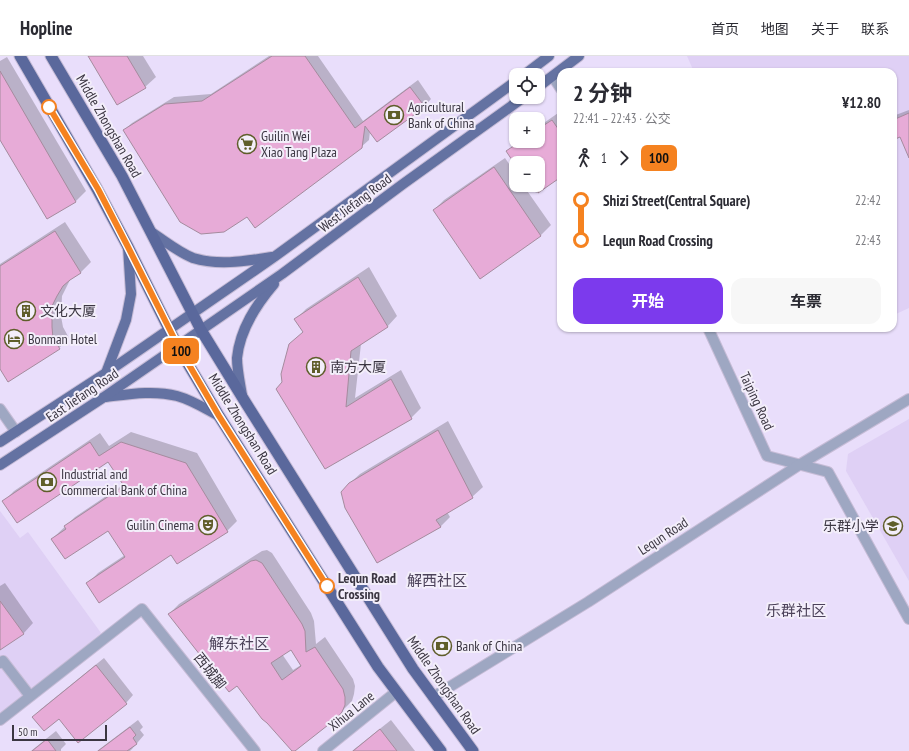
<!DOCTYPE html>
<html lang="zh">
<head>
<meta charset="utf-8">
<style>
  :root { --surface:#fff; --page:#f7f7f7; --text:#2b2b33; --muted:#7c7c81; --line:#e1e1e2; --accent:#7c3aed }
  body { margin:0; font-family:"PT Sans Narrow","Noto Sans SC",sans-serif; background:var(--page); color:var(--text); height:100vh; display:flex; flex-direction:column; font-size:15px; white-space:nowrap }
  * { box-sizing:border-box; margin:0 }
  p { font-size:13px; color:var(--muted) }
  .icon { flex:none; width:22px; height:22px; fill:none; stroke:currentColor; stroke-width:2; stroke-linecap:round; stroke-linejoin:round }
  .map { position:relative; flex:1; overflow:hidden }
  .details { position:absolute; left:557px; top:12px; width:340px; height:264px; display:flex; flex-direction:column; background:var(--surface); border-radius:12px; box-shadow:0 1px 3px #0004 }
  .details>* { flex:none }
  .badge { padding:0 8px; border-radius:6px; font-size:14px; line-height:26px }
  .tools { position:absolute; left:509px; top:12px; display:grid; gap:8px }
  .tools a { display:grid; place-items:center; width:36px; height:36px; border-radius:8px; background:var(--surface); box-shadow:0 1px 3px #0004; font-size:20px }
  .scale { position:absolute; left:12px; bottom:10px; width:95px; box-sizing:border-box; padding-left:4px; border:2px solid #3b3642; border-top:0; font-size:11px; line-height:14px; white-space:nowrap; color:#3b3642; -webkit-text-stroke:3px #f3eefa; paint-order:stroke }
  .map>.badge { position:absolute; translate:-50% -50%; box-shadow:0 0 0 2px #fff }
  .legs { display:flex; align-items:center; gap:6px; height:44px; padding:0 16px; font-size:13px }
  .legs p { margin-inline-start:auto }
  .headline { display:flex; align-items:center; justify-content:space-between; height:68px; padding:0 16px }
  h1 { font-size:22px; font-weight:700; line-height:30px }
  .primary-button { display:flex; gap:8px; margin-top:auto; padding:8px 16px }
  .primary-button a { flex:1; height:46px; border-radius:12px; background:var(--accent); color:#fff; font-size:16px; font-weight:700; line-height:46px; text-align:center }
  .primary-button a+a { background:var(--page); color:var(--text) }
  ul { padding:0 16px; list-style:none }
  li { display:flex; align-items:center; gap:14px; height:40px; font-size:15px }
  li i { display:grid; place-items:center; width:6px; height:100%; margin:0 5px; background:currentColor }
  li i::after { content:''; width:10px; height:10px; margin:-5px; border:3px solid; border-radius:50%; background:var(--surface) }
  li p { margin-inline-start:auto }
  li:first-child i { background:linear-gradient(#0000 50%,currentColor 0) }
  li:last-child i { background:linear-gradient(currentColor 50%,#0000 0) }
  header { display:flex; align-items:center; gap:24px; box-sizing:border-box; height:56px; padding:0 20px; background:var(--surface); border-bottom:1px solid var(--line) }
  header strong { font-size:19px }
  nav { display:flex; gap:22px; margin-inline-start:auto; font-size:14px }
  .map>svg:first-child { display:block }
</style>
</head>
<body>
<header>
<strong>Hopline</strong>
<nav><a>首页</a><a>地图</a><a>关于</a><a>联系</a></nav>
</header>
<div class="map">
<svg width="909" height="695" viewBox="0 0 909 695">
  <rect width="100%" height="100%" fill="#e9defb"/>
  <g fill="#dfd0f5">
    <polygon points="687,0 909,0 909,252 896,258 893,252 893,16 694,16"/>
    <polygon points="909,363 909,525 846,415 848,398"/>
    <polygon points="0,455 20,482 28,476 101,577 0,660"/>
  </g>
  <g fill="#0003" fill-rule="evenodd">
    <polygon points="89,0 143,0 156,21 145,31"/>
    <polygon points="269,0 318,0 363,65 418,24 431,43 424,51 370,75 369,84 361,91 248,160 124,74 132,67 174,41 211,38"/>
    <polygon points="7,1 86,135 76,145 47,162 0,82 0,5"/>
    <polygon points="909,54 909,81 901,80 893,83 893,60"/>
    <polygon points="561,55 561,120 536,137 531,129 538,129 538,107 516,108 508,96 518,85 538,85 538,71"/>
    <polygon points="505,102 516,118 516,129 523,129 551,169 541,179 480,221 434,154 444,144"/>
    <polygon points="65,166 91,206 81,216 71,222 62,240 61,260 63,271 69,282 59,292 0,311 0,208"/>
    <polygon points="369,211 397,260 387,271 361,288 355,342 401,314 421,352 411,362 325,411 283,326 304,275 296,263 306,253"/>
    <polygon points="448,365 483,431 472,441 447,456 450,461 440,471 349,428 360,418"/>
    <polygon points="131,376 197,397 237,465 227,475 171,498 88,527 98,517 125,499 108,473 52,483 75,461 124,428 109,405 4,445 14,435 100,377 109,390"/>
    <path d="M 267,494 L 272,497 L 311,557 L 314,565 L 316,588 L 325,581 L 353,623 L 355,630 L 354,638 L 352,645 L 336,661 L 237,629 L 169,558 L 179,548 L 262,495 ZM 291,592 L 301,609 L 293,614 L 282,598 Z"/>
    <polygon points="5,527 33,567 23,578 0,593 0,530"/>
    <polygon points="104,602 133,639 126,647 59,661 34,661 41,653"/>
    <polygon points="138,664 143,671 140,674 144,679 132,693 130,695 97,695"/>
    <polygon points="391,664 415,695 352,695"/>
    <polygon points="56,675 66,688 61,693 61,695 31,695"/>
  </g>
  <g fill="#e7abd7" stroke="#a58b9e" fill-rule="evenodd">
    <polygon points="88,0 127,0 146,32 117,49"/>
    <polygon points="272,0 305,0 355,72 410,31 425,51 377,86 365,70 362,92 255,172 247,161 224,176 201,178 180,166 123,74 165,48 202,45"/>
    <polygon points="0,15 76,146 47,163 0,84"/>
    <polygon points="909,57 909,102 900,81 893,84 893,64"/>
    <polygon points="552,64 561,77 561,121 538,137 538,107 514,107 506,95 521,85 538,85 538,73"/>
    <polygon points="494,111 541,180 480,223 433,154"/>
    <polygon points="55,175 81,217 70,224 63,230 57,240 52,250 52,271 53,282 60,293 8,326 0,313 0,210"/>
    <polygon points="358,221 388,271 351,295 346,351 391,323 412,363 325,413 276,333 282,326 281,318 289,288 303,276 294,263"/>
    <polygon points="438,374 473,442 436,464 441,471 377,507 345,452 341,436 349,427"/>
    <polygon points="90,386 99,400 121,386 186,407 228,476 177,508 171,499 99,547 86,527 125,501 108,475 65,503 51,483 66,473 64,470 124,430 108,406 17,467 2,445"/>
    <path d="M 256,504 L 262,507 L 302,568 L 305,575 L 306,596 L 315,591 L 343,633 L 345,641 L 345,649 L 342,656 L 337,662 L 295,695 L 292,695 L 267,667 L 262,663 L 237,630 L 229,636 L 168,558 L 251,505 ZM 291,594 L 301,610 L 282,624 L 271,607 Z"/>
    <polygon points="0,545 24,578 0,594"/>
    <polygon points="96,609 127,648 78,687 59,663 44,675 32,661"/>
    <polygon points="130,671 136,679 133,682 137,688 127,695 98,695"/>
    <polygon points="380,673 397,695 353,695"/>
    <polygon points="47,683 56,695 32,695"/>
  </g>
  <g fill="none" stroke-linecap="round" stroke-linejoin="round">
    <defs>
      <g id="pedestrian">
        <polyline points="0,607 3,605 30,640"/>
        <polyline points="0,664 142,553 255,695"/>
      </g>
      <polyline id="minor" points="0,353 16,376"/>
      <g id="tertiary">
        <polyline points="553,21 561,33"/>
        <polyline points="708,272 767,400 828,416 909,563"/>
        <polyline points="433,641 588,546 799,409 909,343"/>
        <polyline points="323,695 396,636"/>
      </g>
      <g id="primary">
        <polyline points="524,19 549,0"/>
        <polyline points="538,31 579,0"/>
        <path d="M 151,176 C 165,185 178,196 193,202 C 219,210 246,205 272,201"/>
        <polyline points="106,317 126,264 131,238 128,191"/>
        <path d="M 242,339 C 240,327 237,314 237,302 C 240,273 256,249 274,228"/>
        <path d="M 106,341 C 130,338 154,334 177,340 C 192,344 206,353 219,360"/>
        <polyline points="0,386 106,317 274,201 516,25"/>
        <polyline points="0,409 104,341 282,218 403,128 524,41"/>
      </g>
      <g id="trunk">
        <polyline points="20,0 97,133 127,189 178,291 219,360 378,611 441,695"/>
        <polyline points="51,0 122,120 201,274 244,344 413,613 473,695"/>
      </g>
    </defs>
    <use href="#pedestrian" stroke="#c6bcd6" stroke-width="12"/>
    <use href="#minor" stroke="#c6bcd6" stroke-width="12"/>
    <use href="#tertiary" stroke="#c6bcd6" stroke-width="12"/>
    <use href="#primary" stroke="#c6bcd6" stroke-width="12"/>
    <use href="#trunk" stroke="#c6bcd6" stroke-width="13"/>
    <use href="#pedestrian" stroke="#9ea7c2" stroke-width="10"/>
    <use href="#minor" stroke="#9ea7c2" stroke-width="10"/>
    <use href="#tertiary" stroke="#9ea7c2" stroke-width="10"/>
    <use href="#primary" stroke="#6472a2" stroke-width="10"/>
    <use href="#trunk" stroke="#5a689c" stroke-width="11"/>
  </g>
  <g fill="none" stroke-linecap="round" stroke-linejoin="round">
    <defs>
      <polyline id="line-1" points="49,51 98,133 127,189 178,290 219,360 327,530"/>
    </defs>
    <use href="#line-1" stroke="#fff" stroke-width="9"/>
    <use href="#line-1" stroke="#f58220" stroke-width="6"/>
  </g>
  <defs>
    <symbol id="bank-ring" viewBox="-11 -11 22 22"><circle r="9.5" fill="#f3eefa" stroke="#5f5d2a" stroke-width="1.5"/><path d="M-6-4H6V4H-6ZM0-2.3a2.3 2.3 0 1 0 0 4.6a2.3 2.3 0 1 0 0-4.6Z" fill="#5f5d2a"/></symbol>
    <symbol id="supermarket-ring" viewBox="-11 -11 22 22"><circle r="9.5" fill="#f3eefa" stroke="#5f5d2a" stroke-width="1.5"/><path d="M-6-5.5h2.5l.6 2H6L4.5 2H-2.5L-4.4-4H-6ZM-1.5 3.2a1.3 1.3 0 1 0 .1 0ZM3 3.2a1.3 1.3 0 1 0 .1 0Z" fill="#5f5d2a"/></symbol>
    <symbol id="building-ring" viewBox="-11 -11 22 22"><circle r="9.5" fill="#f3eefa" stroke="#5f5d2a" stroke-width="1.5"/><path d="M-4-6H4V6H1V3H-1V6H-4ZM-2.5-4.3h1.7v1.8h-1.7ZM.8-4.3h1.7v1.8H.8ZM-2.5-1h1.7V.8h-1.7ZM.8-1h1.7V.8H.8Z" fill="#5f5d2a"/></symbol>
    <symbol id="hotel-ring" viewBox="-11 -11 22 22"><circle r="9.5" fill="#f3eefa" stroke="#5f5d2a" stroke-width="1.5"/><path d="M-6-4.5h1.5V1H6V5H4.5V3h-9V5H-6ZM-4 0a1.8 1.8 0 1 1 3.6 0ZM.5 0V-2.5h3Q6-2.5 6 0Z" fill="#5f5d2a"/></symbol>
    <symbol id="theatre-ring" viewBox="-11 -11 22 22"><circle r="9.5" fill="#f3eefa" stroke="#5f5d2a" stroke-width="1.5"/><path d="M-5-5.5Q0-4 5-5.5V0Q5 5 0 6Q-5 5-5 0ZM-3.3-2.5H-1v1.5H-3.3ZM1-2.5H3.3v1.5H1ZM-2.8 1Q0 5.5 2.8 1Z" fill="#5f5d2a"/></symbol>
    <symbol id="school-ring" viewBox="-11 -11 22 22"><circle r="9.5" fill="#f3eefa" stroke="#5f5d2a" stroke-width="1.5"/><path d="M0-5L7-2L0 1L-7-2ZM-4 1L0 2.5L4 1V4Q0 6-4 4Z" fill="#5f5d2a"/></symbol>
  </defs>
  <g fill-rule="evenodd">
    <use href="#bank-ring" x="383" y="48" width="22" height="22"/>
    <use href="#supermarket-ring" x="236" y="77" width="22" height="22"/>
    <use href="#building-ring" x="15" y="244" width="22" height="22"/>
    <use href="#hotel-ring" x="3" y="272" width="22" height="22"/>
    <use href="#building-ring" x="305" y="300" width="22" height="22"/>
    <use href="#bank-ring" x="36" y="415" width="22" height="22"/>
    <use href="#theatre-ring" x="197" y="458" width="22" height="22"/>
    <use href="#school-ring" x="882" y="459" width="22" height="22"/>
    <use href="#bank-ring" x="431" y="579" width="22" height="22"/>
  </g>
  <g fill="#fff" stroke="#f58220" stroke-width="2">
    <circle cx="49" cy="51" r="7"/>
    <circle cx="327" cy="530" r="7"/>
  </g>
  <g text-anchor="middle" stroke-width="4" stroke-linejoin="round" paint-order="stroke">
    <g font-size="14" fill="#3b3642" stroke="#f3eefa" text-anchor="start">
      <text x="408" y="56">Agricultural<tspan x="408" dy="16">Bank of China</tspan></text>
      <text x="261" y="85">Guilin Wei<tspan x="261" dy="16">Xiao Tang Plaza</tspan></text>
      <text x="40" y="260">文化大厦</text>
      <text x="28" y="288">Bonman Hotel</text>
      <text x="330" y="316">南方大厦</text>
      <text x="61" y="423">Industrial and<tspan x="61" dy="16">Commercial Bank of China</tspan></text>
      <text x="194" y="474" text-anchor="end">Guilin Cinema</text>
      <text x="879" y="475" text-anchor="end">乐群小学</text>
      <text x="456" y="595">Bank of China</text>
    </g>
    <g font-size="14" fill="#3b3642" stroke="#f3eefa">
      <text transform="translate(109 70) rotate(60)" y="5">Middle Zhongshan Road</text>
      <text transform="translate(355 147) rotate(-37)" y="5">West Jiefang Road</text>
      <text transform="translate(82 339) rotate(-34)" y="5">East Jiefang Road</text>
      <text transform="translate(757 345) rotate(65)" y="5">Taiping Road</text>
      <text transform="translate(243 368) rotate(58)" y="5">Middle Zhongshan Road</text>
      <text transform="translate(663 480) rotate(-33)" y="5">Lequn Road</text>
      <text transform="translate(210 615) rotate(52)" y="5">西城脚</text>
      <text transform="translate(444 629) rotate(55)" y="5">Middle Zhongshan Road</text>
      <text transform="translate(351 655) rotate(-39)" y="5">Xihua Lane</text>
    </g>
    <g font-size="14" font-weight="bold" fill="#3b3642" stroke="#f3eefa" text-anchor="start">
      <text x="338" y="527">Lequn Road<tspan x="338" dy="16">Crossing</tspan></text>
    </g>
    <g font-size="15" fill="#4c425a" stroke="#f3eefa">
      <text x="437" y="530">解西社区</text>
      <text x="796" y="560">乐群社区</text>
      <text x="239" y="593">解东社区</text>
    </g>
  </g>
</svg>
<div class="tools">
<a><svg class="icon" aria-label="locate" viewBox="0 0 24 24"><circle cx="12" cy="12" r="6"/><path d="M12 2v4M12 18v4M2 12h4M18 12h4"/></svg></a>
<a>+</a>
<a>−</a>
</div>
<div class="scale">50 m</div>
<b class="badge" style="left:181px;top:295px;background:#f58220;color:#111">100</b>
<section class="details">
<div class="headline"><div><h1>2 分钟</h1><p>22:41 – 22:43 · 公交</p></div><b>¥12.80</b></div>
<div class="legs"><svg class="icon" aria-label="walk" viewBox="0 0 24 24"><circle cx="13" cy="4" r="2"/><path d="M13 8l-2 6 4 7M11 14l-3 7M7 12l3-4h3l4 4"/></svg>1<svg class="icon" aria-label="forward" viewBox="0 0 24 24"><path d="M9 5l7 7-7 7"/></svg><b class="badge" style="background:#f58220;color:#111">100</b></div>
<ul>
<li><i style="color:#f58220"></i><b>Shizi Street(Central Square)</b><p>22:42</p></li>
<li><i style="color:#f58220"></i><b>Lequn Road Crossing</b><p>22:43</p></li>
</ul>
<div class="primary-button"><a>开始</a><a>车票</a></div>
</section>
</div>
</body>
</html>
